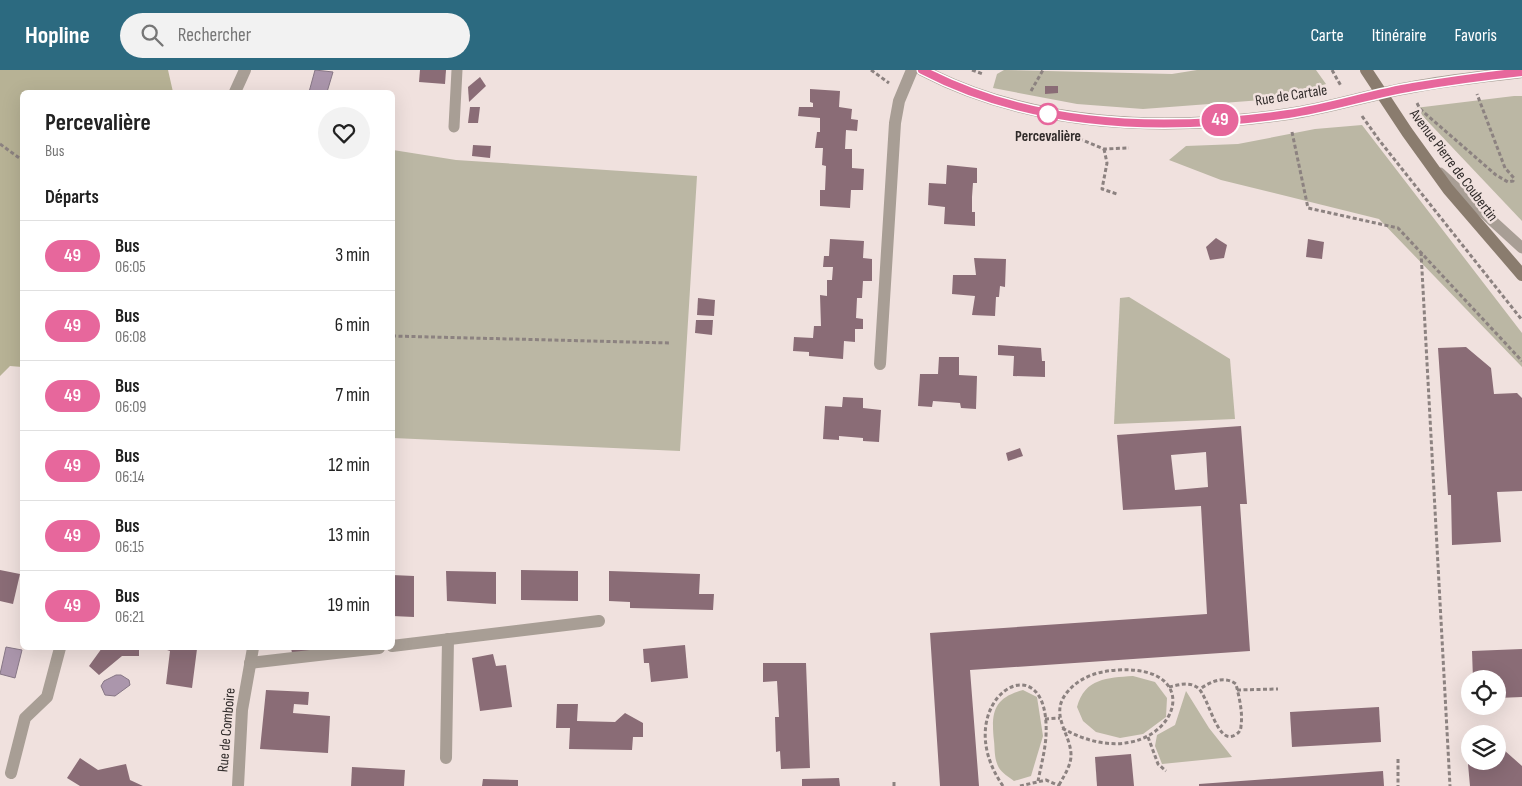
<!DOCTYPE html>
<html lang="fr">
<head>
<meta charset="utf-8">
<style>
  :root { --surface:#fff; --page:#f2f2f2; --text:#222; --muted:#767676; --line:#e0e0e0; --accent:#2c6a80 }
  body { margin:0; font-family:"Sofia Sans Condensed",sans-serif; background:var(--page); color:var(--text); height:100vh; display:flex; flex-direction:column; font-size:19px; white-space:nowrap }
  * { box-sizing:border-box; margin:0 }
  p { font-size:16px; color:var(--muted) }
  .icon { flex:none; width:28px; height:28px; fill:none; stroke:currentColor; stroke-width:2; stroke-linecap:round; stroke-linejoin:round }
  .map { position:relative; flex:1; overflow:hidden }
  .sheet { position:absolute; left:20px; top:20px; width:375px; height:560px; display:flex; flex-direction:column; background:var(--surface); border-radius:8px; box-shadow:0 5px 20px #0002 }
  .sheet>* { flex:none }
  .badge { padding:0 10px; border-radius:16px; font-size:18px; line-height:32px }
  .fabs { position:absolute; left:1461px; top:600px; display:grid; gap:10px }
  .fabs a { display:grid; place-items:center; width:45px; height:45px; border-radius:50%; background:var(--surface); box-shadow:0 5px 20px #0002; font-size:25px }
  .map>.badge { position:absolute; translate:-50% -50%; box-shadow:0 0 0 2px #fff }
  h2 { padding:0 25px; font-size:19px; line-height:45px }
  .round { display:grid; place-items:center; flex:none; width:52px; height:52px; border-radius:26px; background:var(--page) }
  .headline { display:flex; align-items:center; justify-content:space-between; height:85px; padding:0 25px }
  h1 { font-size:24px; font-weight:700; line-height:38px }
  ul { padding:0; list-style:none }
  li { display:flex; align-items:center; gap:15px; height:70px; padding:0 25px; border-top:1px solid var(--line) }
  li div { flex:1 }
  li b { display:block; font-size:19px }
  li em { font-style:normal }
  li .badge { min-width:55px; font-weight:700; text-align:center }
  header { display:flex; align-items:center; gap:30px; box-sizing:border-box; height:70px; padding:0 25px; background:var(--accent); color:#fff }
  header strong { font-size:24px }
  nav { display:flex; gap:28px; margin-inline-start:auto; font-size:18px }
  .search { width:350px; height:45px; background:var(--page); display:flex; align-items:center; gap:12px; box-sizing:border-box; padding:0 18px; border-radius:28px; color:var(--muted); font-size:19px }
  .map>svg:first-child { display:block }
</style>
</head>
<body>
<header>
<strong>Hopline</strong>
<div class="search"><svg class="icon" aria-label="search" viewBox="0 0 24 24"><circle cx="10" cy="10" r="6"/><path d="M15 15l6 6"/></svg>Rechercher</div>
<nav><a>Carte</a><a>Itinéraire</a><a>Favoris</a></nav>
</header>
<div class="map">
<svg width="1522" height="716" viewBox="0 0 1522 716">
  <rect width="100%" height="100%" fill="#f0e1de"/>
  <g fill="#bbb7a4">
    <polygon points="1004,0 1172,4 1197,0 1316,0 1326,14 1275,29 1143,39 1077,34 993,18 997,4"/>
    <polygon points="1514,26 1522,26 1522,151 1415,38"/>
    <polygon points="1362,55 1522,263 1522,297 1379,149 1221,110 1169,90 1186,76 1238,74 1315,59"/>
    <polygon points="393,80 456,90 697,106 680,381 393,368"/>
    <polygon points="1129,227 1230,289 1235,349 1114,354 1120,228"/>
    <path d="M 1133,606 L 1155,612 L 1167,628 L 1166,647 L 1143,664 L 1120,668 L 1096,662 L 1083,651 L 1077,637 C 1085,608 1107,608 1133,606 Z"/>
    <path d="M 1023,620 L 1037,627 L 1043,666 L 1031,706 L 1014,711 C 1009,707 1002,703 999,698 C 994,689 995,680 994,671 C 991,643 993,628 1023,620 Z"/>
    <polygon points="1186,621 1209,658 1232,687 1162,694 1155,676 1157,665 1175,655"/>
  </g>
  <polygon fill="#b7b295" points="0,0 168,0 173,22 22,22 22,297 10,296 0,306"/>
  <g fill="#ab96ac" stroke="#867685">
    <polygon points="315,0 333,2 327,22 309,22"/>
    <polygon points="6,577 22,580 15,608 0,604"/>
    <polygon points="116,605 121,605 129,610 130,615 115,626 105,625 101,616 104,611"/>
  </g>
  <g fill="#8a6c76" fill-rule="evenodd">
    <polygon points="420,0 446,0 445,14 419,12"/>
    <polygon points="480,7 486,16 469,32 468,17"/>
    <polygon points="1045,16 1058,16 1058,23 1045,24"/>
    <polygon points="810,19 840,21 839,37 852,39 851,49 858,50 857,61 846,60 845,79 852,79 852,98 864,99 863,120 851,120 850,138 820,136 820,120 825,120 826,96 822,95 823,78 815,78 817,62 820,62 820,48 798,46 799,37 813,37 813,33 810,32"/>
    <polygon points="470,37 480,37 478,53 468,53"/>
    <polygon points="1047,61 1061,64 1059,70 1045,67"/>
    <polygon points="473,75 491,76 490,88 472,86"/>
    <polygon points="947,95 977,98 977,113 973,113 972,127 972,142 975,142 975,156 944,154 945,137 928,135 929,113 946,114"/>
    <polygon points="1216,168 1227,175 1224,188 1210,190 1206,177"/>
    <polygon points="830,169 864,171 863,188 872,189 872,211 863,211 862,228 857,228 856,248 863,249 863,259 855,259 855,272 844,271 843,289 809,286 809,282 793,281 794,267 813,268 814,256 821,256 820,225 827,226 827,210 832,210 833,197 823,197 824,186 829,186"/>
    <polygon points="1308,169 1324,172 1322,189 1306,187"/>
    <polygon points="974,188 1006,189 1005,217 1000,216 999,227 996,227 995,246 972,245 975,226 952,224 953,205 976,205"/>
    <polygon points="698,228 715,230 714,246 697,245"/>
    <polygon points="696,250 713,250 712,265 695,263"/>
    <polygon points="998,275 1041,278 1042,291 1045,291 1045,307 1013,306 1014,286 998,285"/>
    <polygon points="1466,277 1491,298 1494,324 1517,323 1522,328 1522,421 1497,422 1501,472 1452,475 1451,425 1448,425 1438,278"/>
    <polygon points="939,287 959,287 959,305 977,306 976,339 961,338 960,333 933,331 932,337 918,336 920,304 938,304"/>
    <polygon points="843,327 863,328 863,338 881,340 879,372 863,371 863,368 839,366 839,370 823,369 825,336 842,337"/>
    <path d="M 1241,356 L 1247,434 L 1240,434 L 1250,581 L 970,600 L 979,716 L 940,716 L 930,563 L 1207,544 L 1201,436 L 1123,440 L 1117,365 ZM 1206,382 L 1208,417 L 1175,420 L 1171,385 Z"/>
    <polygon points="1020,378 1023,386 1008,391 1006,383"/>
    <polygon points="0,500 20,504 13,534 0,531"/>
    <polygon points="521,500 578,501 578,531 521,530"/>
    <polygon points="446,501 496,502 496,534 447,531"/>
    <polygon points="609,501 700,504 699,524 714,524 713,540 630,538 630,532 609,531"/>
    <polygon points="392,505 414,506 414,547 392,546"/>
    <polygon points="685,575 688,608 651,612 649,593 644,593 643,579"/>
    <polygon points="102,578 139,578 139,586 122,586 99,605 89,596"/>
    <polygon points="167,578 197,579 192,618 166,614 170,581 167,580"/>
    <polygon points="291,578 316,578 316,580 292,583"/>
    <polygon points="1522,579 1522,627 1498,628 1498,609 1473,609 1472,581"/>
    <polygon points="493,584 496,596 506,595 512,637 480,641 472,588"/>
    <polygon points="763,593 806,593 810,698 781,699 780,681 776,682 775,647 779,647 777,611 763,612"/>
    <polygon points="266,620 309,622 308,635 294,634 293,643 330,646 328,683 260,679"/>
    <polygon points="557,634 578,634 577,651 615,652 625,643 643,653 643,667 633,667 632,680 569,679 570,658 556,658"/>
    <polygon points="1379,637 1381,672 1292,677 1290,642"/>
    <polygon points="1504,680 1522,696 1522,716 1470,716 1467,683 1470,683 1470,691 1498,691 1498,681"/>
    <polygon points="1131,684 1134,716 1097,716 1095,687"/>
    <polygon points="80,688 98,700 126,694 130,710 143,716 80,716 67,708"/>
    <polygon points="352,697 405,700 404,716 351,716"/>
    <polygon points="1383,701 1384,716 1199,716 1199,714"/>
    <polygon points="839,708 840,716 802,716 802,709"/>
    <polygon points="483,709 518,710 518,716 482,716"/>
  </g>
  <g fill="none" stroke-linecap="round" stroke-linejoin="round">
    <g stroke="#8c8280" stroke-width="3" stroke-dasharray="4 2.5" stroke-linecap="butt">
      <polyline points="871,0 889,13"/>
      <polyline points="972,0 983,4"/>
      <polyline points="1332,0 1341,16"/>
      <polyline points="1031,21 1043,0"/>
      <polyline points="1417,33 1420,39 1496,105 1508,112 1513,111 1514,108 1505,98 1477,24"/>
      <polyline points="1362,46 1379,70 1522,250"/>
      <polyline points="1292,62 1308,138 1398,158 1522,291"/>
      <polyline points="1073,66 1104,79 1129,78"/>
      <polyline points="0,74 22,90"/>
      <polyline points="1104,79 1107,93 1102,119 1117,124"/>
      <polyline points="1421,182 1450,716"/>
      <polyline points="392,266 670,273"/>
      <path d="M 1169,617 C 1179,615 1189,611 1198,618 C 1209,627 1217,676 1235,665 C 1239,663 1241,660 1241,656 C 1243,642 1239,627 1236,614 C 1224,605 1210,612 1200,619"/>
      <polyline points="1237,620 1278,619"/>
      <polyline points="1045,649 1060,648"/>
      <polyline points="1148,667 1158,694 1166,701"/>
      <polyline points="1398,689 1398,716"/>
      <polyline points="894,712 894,716"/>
      <path d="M 1059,715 C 1064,706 1070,697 1071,687 C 1072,665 1050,647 1065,625 C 1077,608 1097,601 1118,600 C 1222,594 1164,716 1062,658"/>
      <path d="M 1003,716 C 944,631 1051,565 1046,666 C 1045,681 1041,696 1038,711"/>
      <polyline points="1020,716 1046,710 1060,716"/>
    </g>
    <g stroke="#a89e95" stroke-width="11">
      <polyline points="454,57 457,0"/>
      <polyline points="1440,103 1522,178"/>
    </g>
    <g stroke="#a89e95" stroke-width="12">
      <path d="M 922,0 C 1033,58 1166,62 1288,44 C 1330,38 1371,24 1413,17 C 1449,10 1486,6 1522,2"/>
      <polyline points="235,22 245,0"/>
      <polyline points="880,294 895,53 899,31 912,0"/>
      <polyline points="392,576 599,551"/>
      <polyline points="250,593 379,578"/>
      <polyline points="446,688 448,569"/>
      <polyline points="11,703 25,648 47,627 60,578"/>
      <polyline points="238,716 242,640 253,578"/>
    </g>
    <polyline stroke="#8a7c6e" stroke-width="12" points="1366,0 1407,62 1448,119 1522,205"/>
  </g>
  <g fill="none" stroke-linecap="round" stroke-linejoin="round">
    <defs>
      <path id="line" d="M 922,0 C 1033,58 1165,62 1288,44 C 1330,38 1371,24 1413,17 C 1449,11 1486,6 1522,2"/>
    </defs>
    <use href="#line" stroke="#fff" stroke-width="11"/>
    <use href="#line" stroke="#e7679c" stroke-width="8"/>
  </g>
  <circle fill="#fff" stroke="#e7679c" stroke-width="2.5" cx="1048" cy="44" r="10"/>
  <g text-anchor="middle" stroke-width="5" stroke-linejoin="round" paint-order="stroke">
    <g font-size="15" fill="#302b2a" stroke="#f0e1de">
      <text transform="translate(1291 25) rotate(-9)" y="5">Rue de Cartale</text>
      <text transform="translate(1454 95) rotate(53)" y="5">Avenue Pierre de Coubertin</text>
      <text transform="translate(226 660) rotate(-85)" y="5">Rue de Comboire</text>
    </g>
    <g font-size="15" font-weight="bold" fill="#302b2a" stroke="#f0e1de">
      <text x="1048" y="71">Percevalière</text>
    </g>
  </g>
</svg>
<div class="fabs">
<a><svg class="icon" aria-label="locate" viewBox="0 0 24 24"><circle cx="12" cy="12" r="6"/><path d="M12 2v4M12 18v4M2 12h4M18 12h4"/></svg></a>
<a><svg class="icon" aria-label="layers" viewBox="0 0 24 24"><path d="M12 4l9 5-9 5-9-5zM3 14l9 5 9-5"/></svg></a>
</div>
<b class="badge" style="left:1220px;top:50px;background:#e7679c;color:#fff">49</b>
<section class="sheet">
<div class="headline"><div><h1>Percevalière</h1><p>Bus</p></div><a class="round"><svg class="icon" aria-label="heart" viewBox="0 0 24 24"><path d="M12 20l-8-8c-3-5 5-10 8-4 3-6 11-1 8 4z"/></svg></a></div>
<h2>Départs</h2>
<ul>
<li><span class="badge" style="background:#e7679c;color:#fff">49</span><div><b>Bus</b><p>06:05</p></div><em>3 min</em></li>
<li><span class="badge" style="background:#e7679c;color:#fff">49</span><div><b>Bus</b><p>06:08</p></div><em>6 min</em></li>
<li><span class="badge" style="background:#e7679c;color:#fff">49</span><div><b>Bus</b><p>06:09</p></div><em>7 min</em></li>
<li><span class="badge" style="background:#e7679c;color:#fff">49</span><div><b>Bus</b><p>06:14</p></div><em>12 min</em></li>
<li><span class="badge" style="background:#e7679c;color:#fff">49</span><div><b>Bus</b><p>06:15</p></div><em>13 min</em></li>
<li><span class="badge" style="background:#e7679c;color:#fff">49</span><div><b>Bus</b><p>06:21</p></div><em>19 min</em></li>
</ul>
</section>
</div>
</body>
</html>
